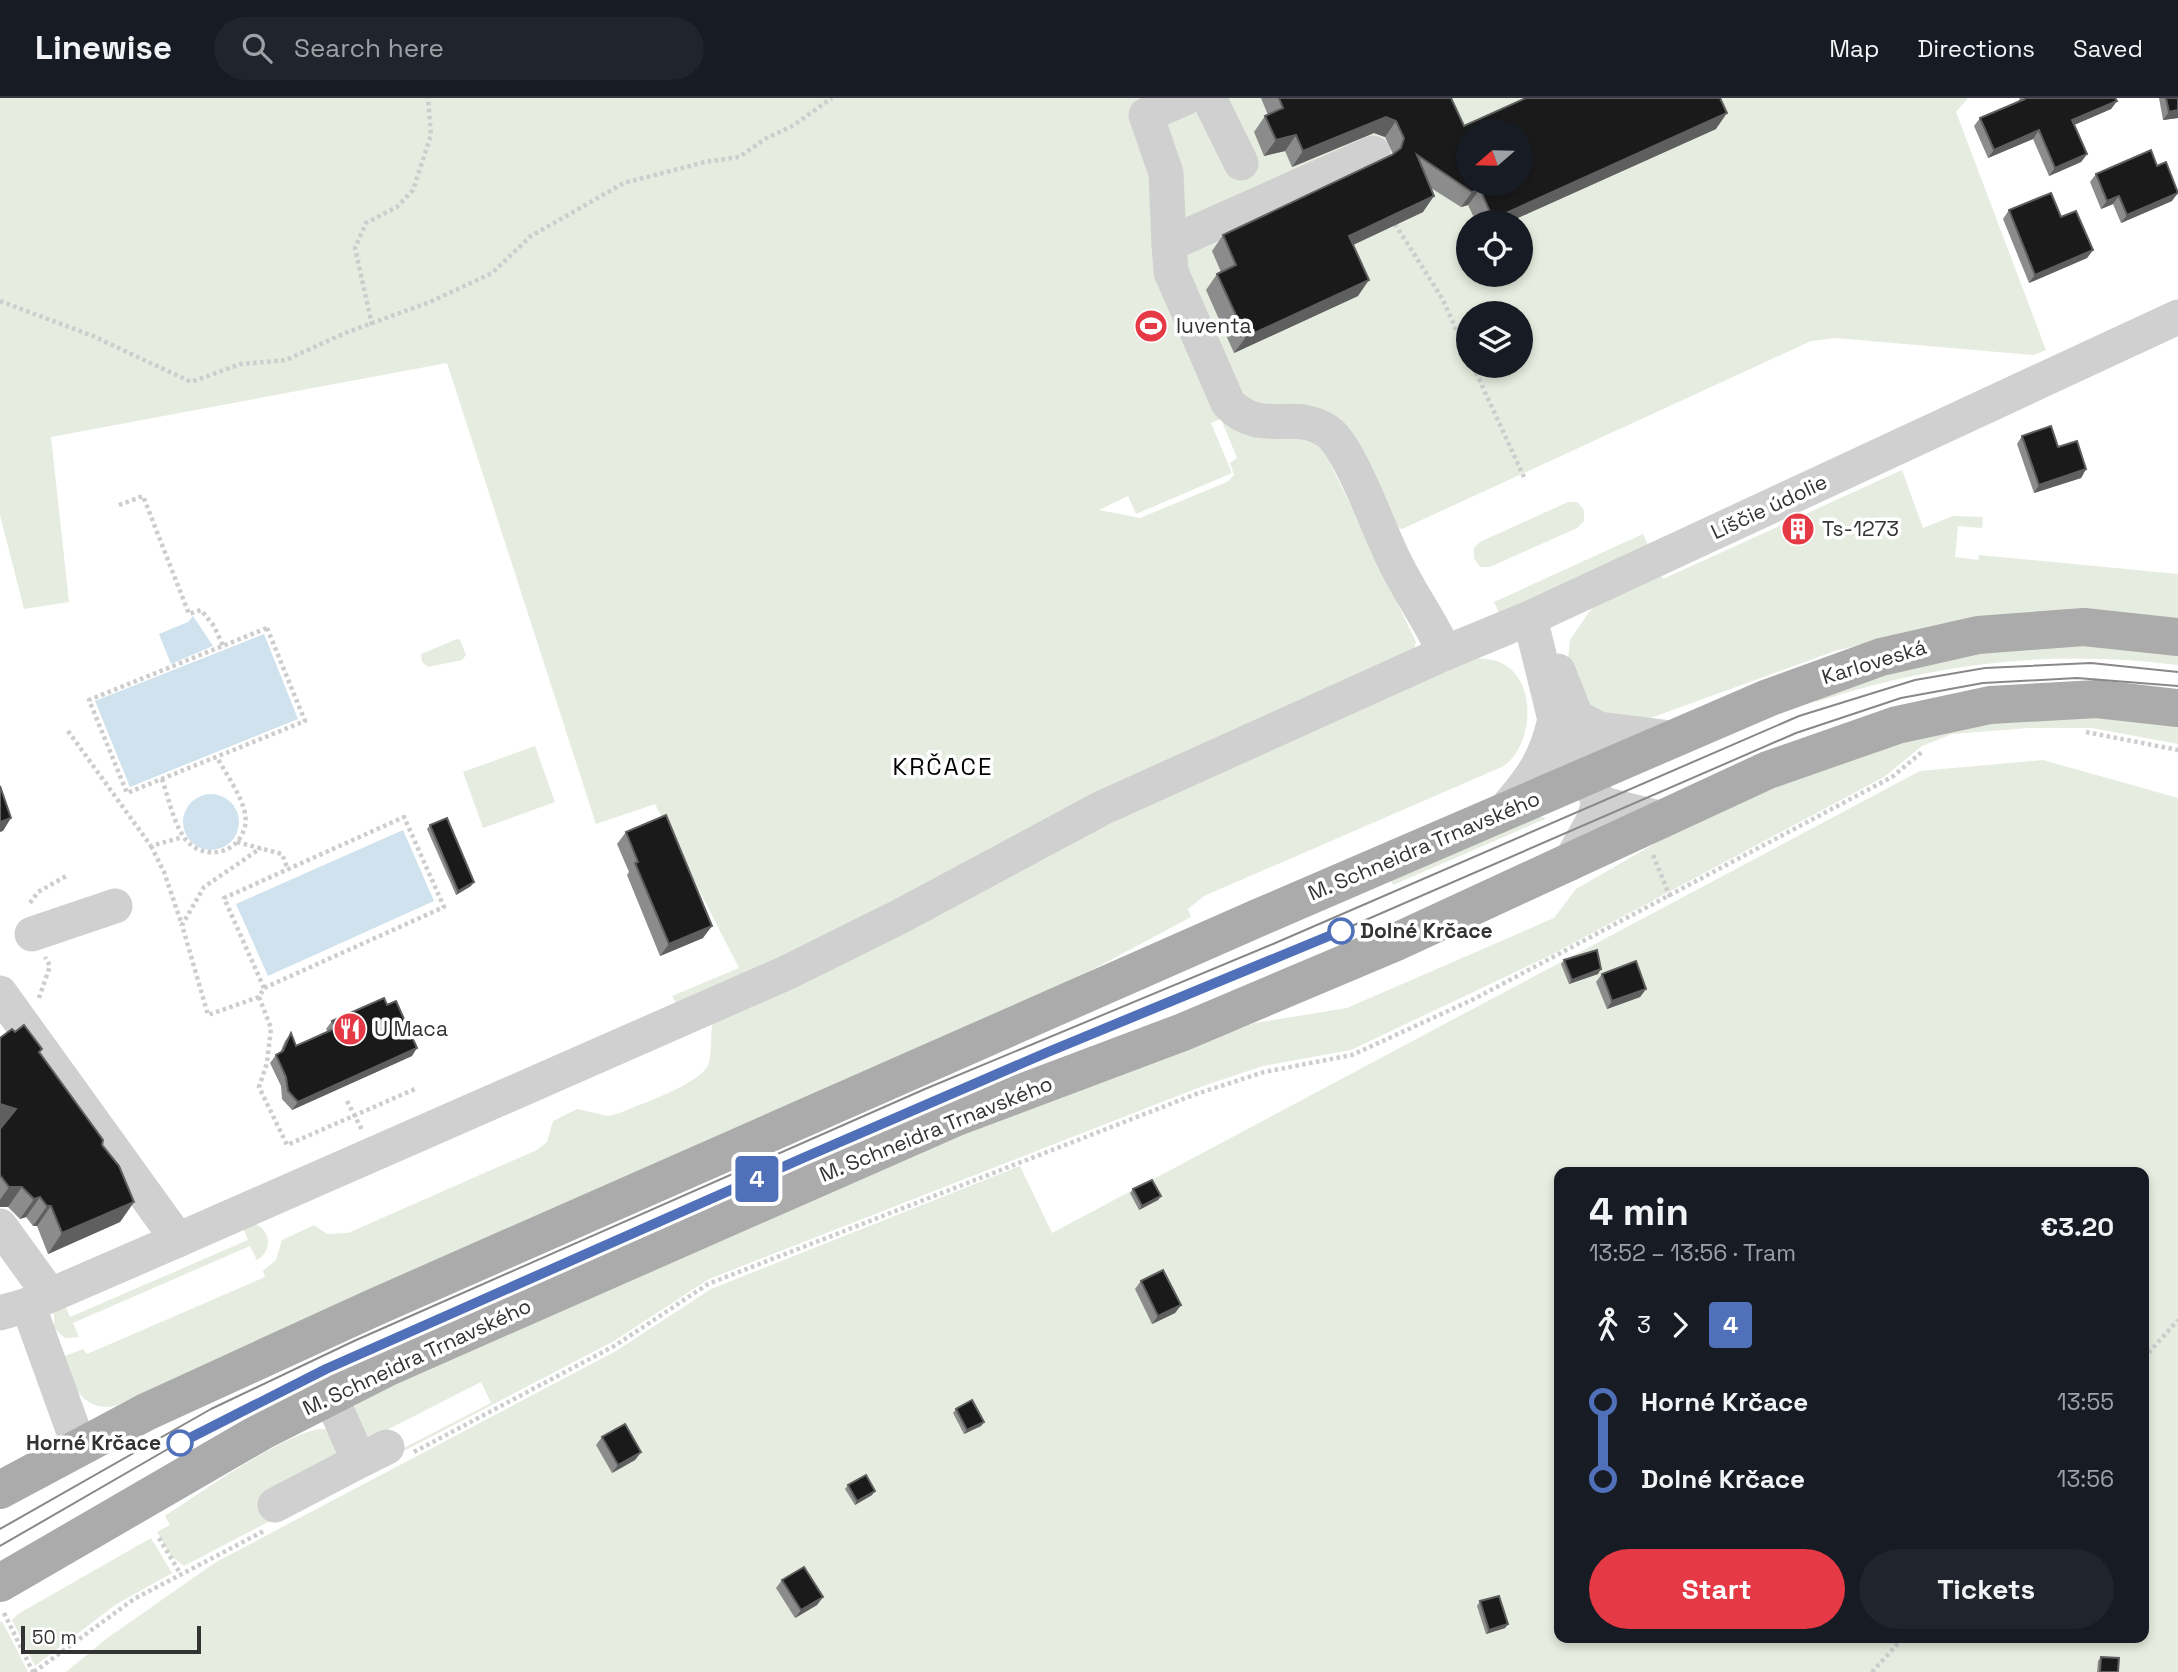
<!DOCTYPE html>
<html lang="en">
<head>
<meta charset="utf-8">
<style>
  :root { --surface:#171b24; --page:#20242c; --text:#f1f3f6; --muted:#9ea1a6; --line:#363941; --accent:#e63946 }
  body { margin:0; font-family:"Space Grotesk",sans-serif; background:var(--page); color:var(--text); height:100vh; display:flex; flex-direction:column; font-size:26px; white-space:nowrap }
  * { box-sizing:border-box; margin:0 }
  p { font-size:23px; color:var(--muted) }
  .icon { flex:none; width:38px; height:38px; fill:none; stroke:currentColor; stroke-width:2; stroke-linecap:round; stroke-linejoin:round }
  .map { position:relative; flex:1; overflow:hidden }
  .side { position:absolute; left:1554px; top:1069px; width:595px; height:476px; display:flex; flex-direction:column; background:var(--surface); border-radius:14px; box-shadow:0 4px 10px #0003 }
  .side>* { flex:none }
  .badge { padding:0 14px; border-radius:5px; font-size:24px; line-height:46px }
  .needle { width:46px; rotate:250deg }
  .controls { position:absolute; left:1456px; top:21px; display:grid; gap:14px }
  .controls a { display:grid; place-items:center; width:77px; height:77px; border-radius:50%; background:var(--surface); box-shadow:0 4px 10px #0003; font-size:35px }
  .scale { position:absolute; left:21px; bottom:18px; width:180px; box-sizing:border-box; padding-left:7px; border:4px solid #333; border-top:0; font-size:19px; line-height:24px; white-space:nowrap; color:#333; -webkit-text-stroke:5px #fff; paint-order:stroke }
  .map>.badge { position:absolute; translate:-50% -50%; box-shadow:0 0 0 4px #fff }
  .legs { display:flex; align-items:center; gap:10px; height:77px; padding:0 35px; font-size:23px }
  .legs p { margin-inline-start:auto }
  .overview { display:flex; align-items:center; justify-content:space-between; height:119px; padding:0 35px }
  h1 { font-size:38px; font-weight:700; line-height:52px }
  .button { display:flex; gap:14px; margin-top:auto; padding:14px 35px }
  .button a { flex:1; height:80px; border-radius:42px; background:var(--accent); color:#fff; font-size:28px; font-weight:700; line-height:80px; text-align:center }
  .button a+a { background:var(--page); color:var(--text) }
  ul { padding:0 35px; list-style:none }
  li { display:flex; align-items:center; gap:24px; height:77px; font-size:26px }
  li i { display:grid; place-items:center; width:10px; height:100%; margin:0 9px; background:currentColor }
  li i::after { content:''; width:18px; height:18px; margin:-9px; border:5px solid; border-radius:50%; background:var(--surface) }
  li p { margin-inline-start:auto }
  li:first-child i { background:linear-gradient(#0000 50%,currentColor 0) }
  li:last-child i { background:linear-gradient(currentColor 50%,#0000 0) }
  header { display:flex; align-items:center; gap:42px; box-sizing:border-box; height:98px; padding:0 35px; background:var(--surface); border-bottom:2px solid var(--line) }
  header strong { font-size:33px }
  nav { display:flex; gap:38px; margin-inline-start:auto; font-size:24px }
  .search { width:490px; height:63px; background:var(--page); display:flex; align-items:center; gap:18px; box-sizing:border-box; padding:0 24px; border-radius:38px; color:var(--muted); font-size:26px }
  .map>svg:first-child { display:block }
</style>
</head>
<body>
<header>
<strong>Linewise</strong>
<div class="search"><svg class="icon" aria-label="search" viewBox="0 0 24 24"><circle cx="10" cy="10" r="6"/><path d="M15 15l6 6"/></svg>Search here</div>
<nav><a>Map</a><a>Directions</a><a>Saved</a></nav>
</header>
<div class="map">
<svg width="2178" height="1574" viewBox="0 0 2178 1574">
  <rect width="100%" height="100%" fill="#fff"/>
  <g fill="#e6ecdf" fill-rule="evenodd">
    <path d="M 0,0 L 1968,0 L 1956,14 L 2046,252 L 2033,257 L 1835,240 L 1811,243 L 1402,431 C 1392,427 1388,417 1383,407 C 1358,351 1352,306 1280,310 C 1253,312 1249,310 1223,320 C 1253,356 1292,326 1323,350 L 1416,544 L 1412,558 L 1024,739 L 776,867 L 678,908 L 672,898 L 739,870 L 655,706 L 596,726 L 447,265 L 51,339 L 69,504 L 24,511 L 0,417 ZM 1468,33 L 1521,33 L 1521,86 L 1468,86 ZM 1468,124 L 1521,124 L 1521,177 L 1468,177 ZM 1468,215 L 1521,215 L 1521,268 L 1468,268 ZM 1221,321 L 1237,360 L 1230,365 L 1234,377 L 1227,384 L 1140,420 L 1099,412 L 1128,398 L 1136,416 L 1232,375 L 1211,325 Z"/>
    <polygon points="1902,372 1923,430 1953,418 1983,419 1982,430 1958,428 1955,459 1978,462 1979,457 2178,476 2178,524 1938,528 1835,553 1645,622 1633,624 1587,611 1567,571 1570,542 1589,514 1603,500 1659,474 1663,481"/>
    <polygon points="1568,404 1577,404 1584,412 1584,423 1577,430 1490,469 1480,469 1474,460 1474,450 1480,444"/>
    <polygon points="1643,436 1650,451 1501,520 1494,504"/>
    <polygon points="457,541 460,542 466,557 462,562 428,569 422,564 421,556"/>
    <path d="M 2076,544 L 2178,555 L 2178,567 C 2053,551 1936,565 1816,604 L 1815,601 L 1834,590 L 1969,553 Z"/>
    <path d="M 1474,560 C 1485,561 1496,561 1505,567 C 1538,587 1532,648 1504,668 L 1204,798 L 1188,811 L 1191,819 L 1056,891 L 118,1307 C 84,1317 72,1286 60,1260 L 83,1251 L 87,1256 L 265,1179 L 263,1173 L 276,1162 L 282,1142 L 314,1127 L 327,1136 L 348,1135 L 537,1052 L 547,1044 L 553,1023 L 577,1011 L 608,1018 L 620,1015 C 640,1006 702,986 709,965 C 712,952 710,935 713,921 L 1051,750 Z"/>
    <path d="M 2052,615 L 2178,624 L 2178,646 L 2092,630 L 2029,630 L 1952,636 L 1922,648 L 1884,679 L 1549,858 L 1351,952 L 1263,968 L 1203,988 L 709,1181 L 614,1243 L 184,1468 L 171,1458 L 157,1434 L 170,1427 L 165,1418 C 192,1401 303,1321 329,1332 L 342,1354 L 270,1419 L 491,1305 L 481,1284 L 367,1342 L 353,1311 L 361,1301 L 933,1045 L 1255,925 L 1347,910 L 1554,820 L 1576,791 L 1713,712 L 1915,636 Z"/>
    <polygon points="535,648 555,704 483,730 463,674"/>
    <path d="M 2043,662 L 2178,700 L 2178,1574 L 66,1574 L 106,1541 L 216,1464 L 616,1253 L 711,1191 L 1020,1068 L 1052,1135 L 1920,673 ZM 1559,1074 L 2144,1074 L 2144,1540 L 1559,1540 Z"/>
    <polygon points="1538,719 1547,720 1393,787 1389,778"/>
    <path d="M 256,1126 C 271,1134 273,1152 257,1162 L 250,1148 L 73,1225 L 79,1239 L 65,1240 L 54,1230 L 54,1215 L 64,1205 L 70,1219 L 248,1142 L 242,1127 Z"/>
    <polygon points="151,1440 172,1475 115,1507 35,1568 12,1522 18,1516"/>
    <polygon points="0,1523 3,1525 28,1574 0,1574"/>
  </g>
  <g fill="#cfe2ee">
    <polygon points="193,518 213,548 171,566 159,536 188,524"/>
    <polygon points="264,536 298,621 130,689 95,603"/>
    <circle cx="211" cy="724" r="28"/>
    <polygon points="403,732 434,803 268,878 236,806"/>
  </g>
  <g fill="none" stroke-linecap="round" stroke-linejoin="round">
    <g stroke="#cdcdcd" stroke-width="4.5" stroke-dasharray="3.5 3.5" stroke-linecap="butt">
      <polyline points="1395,126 1442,200 1468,258"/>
      <polyline points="0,203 93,238 191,284 241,266 286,262 345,235 430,204 492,175 531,138 624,85 705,64 739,59 765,41 794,27 832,0"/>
      <polyline points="372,227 355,150 366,125 397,109 413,92 431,37 428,0"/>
      <polyline points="1473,268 1524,379"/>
      <polyline points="119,407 143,398 189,516 201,512 214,528 223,548"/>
      <polygon points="267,530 305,623 127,695 89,602"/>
      <polyline points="68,633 151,748 183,739"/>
      <polyline points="2086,634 2178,652"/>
      <path d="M 162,681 C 168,699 173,722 183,738 C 199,763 238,759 245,728 C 250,708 226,677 217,659"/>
      <polyline points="237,744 282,756 288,772"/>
      <polyline points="151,748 164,774 182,827"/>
      <polyline points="1653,757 1670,799"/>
      <polyline points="30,805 38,794 68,777"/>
      <polyline points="264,890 224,800 404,719 444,809 264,890 259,899 271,930 267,965 259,989 287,1047 415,991"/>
      <polyline points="259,899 208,917 182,827 204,789 261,750"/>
      <polyline points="39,900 50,868 45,859"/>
      <polyline points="347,1003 362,1032"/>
      <polyline points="2144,1260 2178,1222"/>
      <polyline points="414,1354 616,1247 708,1186 1196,996 1264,974 1352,957 1474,901 1892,679 1923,653"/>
      <polyline points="159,1440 180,1475"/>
      <polyline points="4,1515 33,1574"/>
      <polyline points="34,1574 134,1501 264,1433"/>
      <polyline points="1872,1574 1903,1540"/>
    </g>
    <g stroke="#d0d0d0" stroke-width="35">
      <polyline points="1209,0 1241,65"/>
      <path d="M 1373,55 L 1169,146 L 1171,174 L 1228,305 C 1261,340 1293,310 1327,333 C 1351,349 1380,437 1396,466 C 1411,497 1431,524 1445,555"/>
      <polyline points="1169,146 1166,75 1146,17 1185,0"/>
      <polyline points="1530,520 1564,658 1587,677 1599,705 1593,723 1569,766"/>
      <polyline points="1558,573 1592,659 1587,677"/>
      <polyline points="1578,620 1599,631 1671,640"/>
      <polyline points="1599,705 1663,721"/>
      <path d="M 1504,713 C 1530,683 1545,664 1554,625"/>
      <polyline points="32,836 115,808"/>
      <polyline points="0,895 178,1142"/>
      <polyline points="0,1128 50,1197"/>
      <polyline points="28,1207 79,1348"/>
      <polyline points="0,1215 28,1207 164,1148 786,875 899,819 1102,710 1445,555 1530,520 2178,219"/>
      <polyline points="330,1297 359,1363 387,1349"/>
      <polyline points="275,1407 359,1363"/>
    </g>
    <g stroke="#ababab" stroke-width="38">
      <polyline points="0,1392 146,1314 373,1210 1260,819 1768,600 1881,559 1978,537 2084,529 2178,539"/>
      <polyline points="0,1485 264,1332 388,1269 954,1020 1183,934 1396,844 1768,672 1897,627 1990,607 2097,601 2178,610"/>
    </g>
    <g stroke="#888" stroke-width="2">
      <polyline points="0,1431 211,1311 354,1243 925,991 1273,846 1799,618 1915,582 1985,570 2091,565 2178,574"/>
      <polyline points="0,1448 180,1344 326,1271 993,977 1285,857 1796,635 1901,600 1983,585 2077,580 2178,588"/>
    </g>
  </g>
  <g fill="#8c8c8c">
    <polygon points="1261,0 1451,0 1464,28 1716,31 1509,124 1476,124 1468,107 1461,109 1431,90 1423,114 1353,147 1358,198 1234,255 1206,192 1217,176 1221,174 1212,153 1223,137 1393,56 1385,39 1374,35 1292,69 1285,53 1264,58 1254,34 1265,18 1268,17"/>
    <polygon points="2020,0 2115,0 2117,3 2111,11 2074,27 2087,56 2081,64 2049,78 2033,41 1988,60 1974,28 1980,20 2018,4"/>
    <polygon points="2159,0 2178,0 2178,20 2163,22"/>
    <polygon points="2157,68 2172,103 2121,125 2113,106 2101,111 2090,84 2096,76"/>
    <polygon points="2009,112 2061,119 2093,152 2087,160 2029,185 2003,121"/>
    <polygon points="2022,338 2058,349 2086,371 2081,380 2034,395 2017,346"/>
    <polygon points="430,727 471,788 456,797 427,731"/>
    <polygon points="626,734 703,840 660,858 627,777 629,774 617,746"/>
    <polygon points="1564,862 1598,876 1569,886 1561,866"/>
    <polygon points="1602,876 1646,891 1640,899 1607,911 1596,884"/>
    <polygon points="332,923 412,958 292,1012 282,1001 281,988 270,965 276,957 280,955 285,943 291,935 296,948 328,934 326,931"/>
    <polygon points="15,934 42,951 39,955 102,1047 134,1104 120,1124 48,1156 37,1128 33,1128 26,1119 20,1121 8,1109 0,1109 0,940"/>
    <polygon points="1133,1091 1161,1098 1158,1102 1139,1112 1130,1095"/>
    <polygon points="1141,1183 1181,1207 1175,1215 1152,1226 1135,1191"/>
    <polygon points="956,1311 984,1324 981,1328 964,1336 953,1315"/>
    <polygon points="602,1339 641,1354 635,1362 612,1375 596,1347"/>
    <polygon points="848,1387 872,1397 855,1407 845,1391"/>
    <polygon points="782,1482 823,1499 817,1507 795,1520 776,1490"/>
    <polygon points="1480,1503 1508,1526 1505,1530 1486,1536 1477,1508"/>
    <polygon points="2101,1559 2118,1574 2097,1574 2098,1563"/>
  </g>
  <g fill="#5f5f5f">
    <polygon points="2117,3 2111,11 2067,30 2072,22"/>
    <polygon points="2178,12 2178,20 2163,22 2169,14"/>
    <polygon points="1727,15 1716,31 1509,124 1491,124 1493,121"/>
    <polygon points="1386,19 1396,23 1385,39 1374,35 1292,69 1303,53"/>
    <polygon points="2039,32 2033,41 1988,60 1994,52"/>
    <polygon points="1296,37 1285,53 1264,58 1276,42"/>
    <polygon points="2087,56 2081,64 2049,78 2055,70"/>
    <polygon points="1480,91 1468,107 1461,109 1472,94"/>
    <polygon points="2178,95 2172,103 2121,125 2127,117"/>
    <polygon points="1434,98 1423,114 1338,154 1349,138"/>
    <polygon points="2119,98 2113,106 2101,111 2107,103"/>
    <polygon points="2093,152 2087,160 2029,185 2035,177"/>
    <polygon points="1369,182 1358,198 1234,255 1246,239"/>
    <polygon points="2086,371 2081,380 2034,395 2039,387"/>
    <polygon points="11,720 3,733 0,734 0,724"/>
    <polygon points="474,784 471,788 456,797 458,793"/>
    <polygon points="712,828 703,840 660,858 669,846"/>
    <polygon points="1601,871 1598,876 1569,886 1572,882"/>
    <polygon points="1646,891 1640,899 1607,911 1612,903"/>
    <polygon points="417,950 412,958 292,1012 298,1004"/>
    <polygon points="0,1006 16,1011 0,1031"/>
    <polygon points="9,1089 22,1089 8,1109 0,1109 0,1102"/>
    <polygon points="1161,1098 1158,1102 1139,1112 1142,1108"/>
    <polygon points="40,1099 26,1119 20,1121 34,1101"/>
    <polygon points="134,1104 120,1124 48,1156 62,1135"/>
    <polygon points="47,1108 51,1108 37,1128 33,1128"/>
    <polygon points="1181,1207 1175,1215 1152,1226 1158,1218"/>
    <polygon points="984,1324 981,1328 964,1336 967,1332"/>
    <polygon points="641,1354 635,1362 612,1375 618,1367"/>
    <polygon points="875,1393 872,1397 855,1407 857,1403"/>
    <polygon points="823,1499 817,1507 795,1520 801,1512"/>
    <polygon points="1508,1526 1505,1530 1486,1536 1489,1532"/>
  </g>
  <g fill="#1a1a1a" stroke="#5f5f5f" stroke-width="2" fill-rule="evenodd">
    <path d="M 1279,0 L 1451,0 L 1464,28 L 1526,0 L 1720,0 L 1727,15 L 1493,121 L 1480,91 L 1472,94 L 1417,57 L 1434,98 L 1349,138 L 1369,182 L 1246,239 L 1217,176 L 1236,167 L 1223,137 L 1392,57 L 1401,50 L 1404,40 L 1396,23 L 1386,19 L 1303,53 L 1296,37 L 1276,42 L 1265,18 L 1283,10 ZM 1468,33 L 1521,33 L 1521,86 L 1468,86 Z"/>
    <polygon points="2025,0 2115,0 2117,3 2072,22 2087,56 2055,70 2039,32 1994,52 1980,20 2025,1"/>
    <polygon points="2166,0 2178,0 2178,12 2169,14"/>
    <polygon points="2151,52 2157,68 2166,64 2178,95 2127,117 2119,98 2107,103 2096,76"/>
    <polygon points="2051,95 2061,119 2076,113 2093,152 2035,177 2009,112"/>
    <polygon points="2051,328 2058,349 2077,343 2086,371 2039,387 2022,338"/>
    <polygon points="0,688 11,720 0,724"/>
    <polygon points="666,717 712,828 669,846 635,765 638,764 626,734"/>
    <polygon points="447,720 474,784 458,793 430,727"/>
    <polygon points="1597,852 1601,871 1572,882 1564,862"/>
    <polygon points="1636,863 1646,891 1612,903 1602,876"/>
    <polygon points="384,900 387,907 396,903 417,950 298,1004 288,993 286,979 276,957 283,953 291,935 296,948 336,930 332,923"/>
    <polygon points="24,927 42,951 39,954 103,1042 102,1047 119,1068 134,1104 62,1135 51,1108 47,1108 40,1099 34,1101 22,1089 9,1089 0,1077 0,1031 16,1011 0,1006 0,940 12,931 15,934"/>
    <polygon points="1152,1082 1161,1098 1142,1108 1133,1091"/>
    <polygon points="1163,1172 1181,1207 1158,1218 1141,1183"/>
    <polygon points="972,1302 984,1324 967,1332 956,1311"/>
    <polygon points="625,1326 641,1354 618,1367 602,1339"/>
    <polygon points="866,1377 875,1393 857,1403 848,1387"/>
    <polygon points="804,1469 823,1499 801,1512 782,1482"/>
    <polygon points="1499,1498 1508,1526 1489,1532 1480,1503"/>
    <polygon points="2101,1559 2119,1560 2118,1574 2100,1574"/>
  </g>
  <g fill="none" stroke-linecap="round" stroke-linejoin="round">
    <defs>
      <polyline id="line-1" points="180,1345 326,1271 803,1060 1048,954 1341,833"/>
    </defs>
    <use href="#line-1" stroke="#fff" stroke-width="16"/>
    <use href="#line-1" stroke="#5071b9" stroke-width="10"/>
  </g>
  <defs>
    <symbol id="stadium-disc" viewBox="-11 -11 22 22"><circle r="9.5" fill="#e63946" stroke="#fff"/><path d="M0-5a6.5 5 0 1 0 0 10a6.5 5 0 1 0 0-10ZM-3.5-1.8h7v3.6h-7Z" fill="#fff"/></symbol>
    <symbol id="building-disc" viewBox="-11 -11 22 22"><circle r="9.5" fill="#e63946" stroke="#fff"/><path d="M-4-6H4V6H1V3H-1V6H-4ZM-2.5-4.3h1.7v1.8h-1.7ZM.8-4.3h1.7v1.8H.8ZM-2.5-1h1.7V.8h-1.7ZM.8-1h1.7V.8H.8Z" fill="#fff"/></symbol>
    <symbol id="restaurant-disc" viewBox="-11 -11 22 22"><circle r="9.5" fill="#e63946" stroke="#fff"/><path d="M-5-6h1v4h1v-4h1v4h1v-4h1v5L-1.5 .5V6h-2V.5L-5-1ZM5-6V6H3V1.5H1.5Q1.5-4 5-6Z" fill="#fff"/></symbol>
  </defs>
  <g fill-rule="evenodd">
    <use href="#stadium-disc" x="1132" y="209" width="38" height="38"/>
    <use href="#building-disc" x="1779" y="412" width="38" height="38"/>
    <use href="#restaurant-disc" x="331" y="912" width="38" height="38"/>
  </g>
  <g fill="#fff" stroke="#5071b9" stroke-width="3.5">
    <circle cx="1341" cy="833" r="12"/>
    <circle cx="180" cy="1345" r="12"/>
  </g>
  <g text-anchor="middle" stroke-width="7" stroke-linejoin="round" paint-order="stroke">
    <g font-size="21" fill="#333" stroke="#fff" text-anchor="start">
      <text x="1176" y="235">Iuventa</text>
      <text x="1822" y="438">Ts-1273</text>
      <text x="374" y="938">U Maca</text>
    </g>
    <g font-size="21" fill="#333" stroke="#fff">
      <text transform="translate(1769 409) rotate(-25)" y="7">Líščie údolie</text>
      <text transform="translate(1874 564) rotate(-17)" y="7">Karloveská</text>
      <text transform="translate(1424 748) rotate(-23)" y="7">M. Schneidra Trnavského</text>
      <text transform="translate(936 1031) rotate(-22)" y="7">M. Schneidra Trnavského</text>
      <text transform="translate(417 1259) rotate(-25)" y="7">M. Schneidra Trnavského</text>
    </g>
    <g font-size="21" font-weight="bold" fill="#333" stroke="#fff" text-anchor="start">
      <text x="1360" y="840">Dolné Krčace</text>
      <text x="161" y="1352" text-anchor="end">Horné Krčace</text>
    </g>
    <g font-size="24" letter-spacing="2" fill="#000" stroke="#fff">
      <text x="943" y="677">KRČACE</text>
    </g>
  </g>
</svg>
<div class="controls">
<a><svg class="needle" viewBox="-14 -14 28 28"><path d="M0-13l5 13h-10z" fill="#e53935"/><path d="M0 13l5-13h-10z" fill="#9ea1a6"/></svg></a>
<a><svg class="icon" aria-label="locate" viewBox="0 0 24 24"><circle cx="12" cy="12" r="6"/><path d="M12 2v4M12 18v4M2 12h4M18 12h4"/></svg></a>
<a><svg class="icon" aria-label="layers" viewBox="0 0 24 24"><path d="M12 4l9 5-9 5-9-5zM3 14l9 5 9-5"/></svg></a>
</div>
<div class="scale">50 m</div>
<b class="badge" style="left:757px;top:1081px;background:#5071b9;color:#fff">4</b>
<section class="side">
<div class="overview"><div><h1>4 min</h1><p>13:52 – 13:56 · Tram</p></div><b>€3.20</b></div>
<div class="legs"><svg class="icon" aria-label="walk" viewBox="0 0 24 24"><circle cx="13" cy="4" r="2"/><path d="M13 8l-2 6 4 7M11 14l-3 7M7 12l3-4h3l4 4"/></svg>3<svg class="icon" aria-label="forward" viewBox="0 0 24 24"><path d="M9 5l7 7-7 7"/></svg><b class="badge" style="background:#5071b9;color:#fff">4</b></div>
<ul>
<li><i style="color:#5071b9"></i><b>Horné Krčace</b><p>13:55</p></li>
<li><i style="color:#5071b9"></i><b>Dolné Krčace</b><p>13:56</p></li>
</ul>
<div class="button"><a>Start</a><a>Tickets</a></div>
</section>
</div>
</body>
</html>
